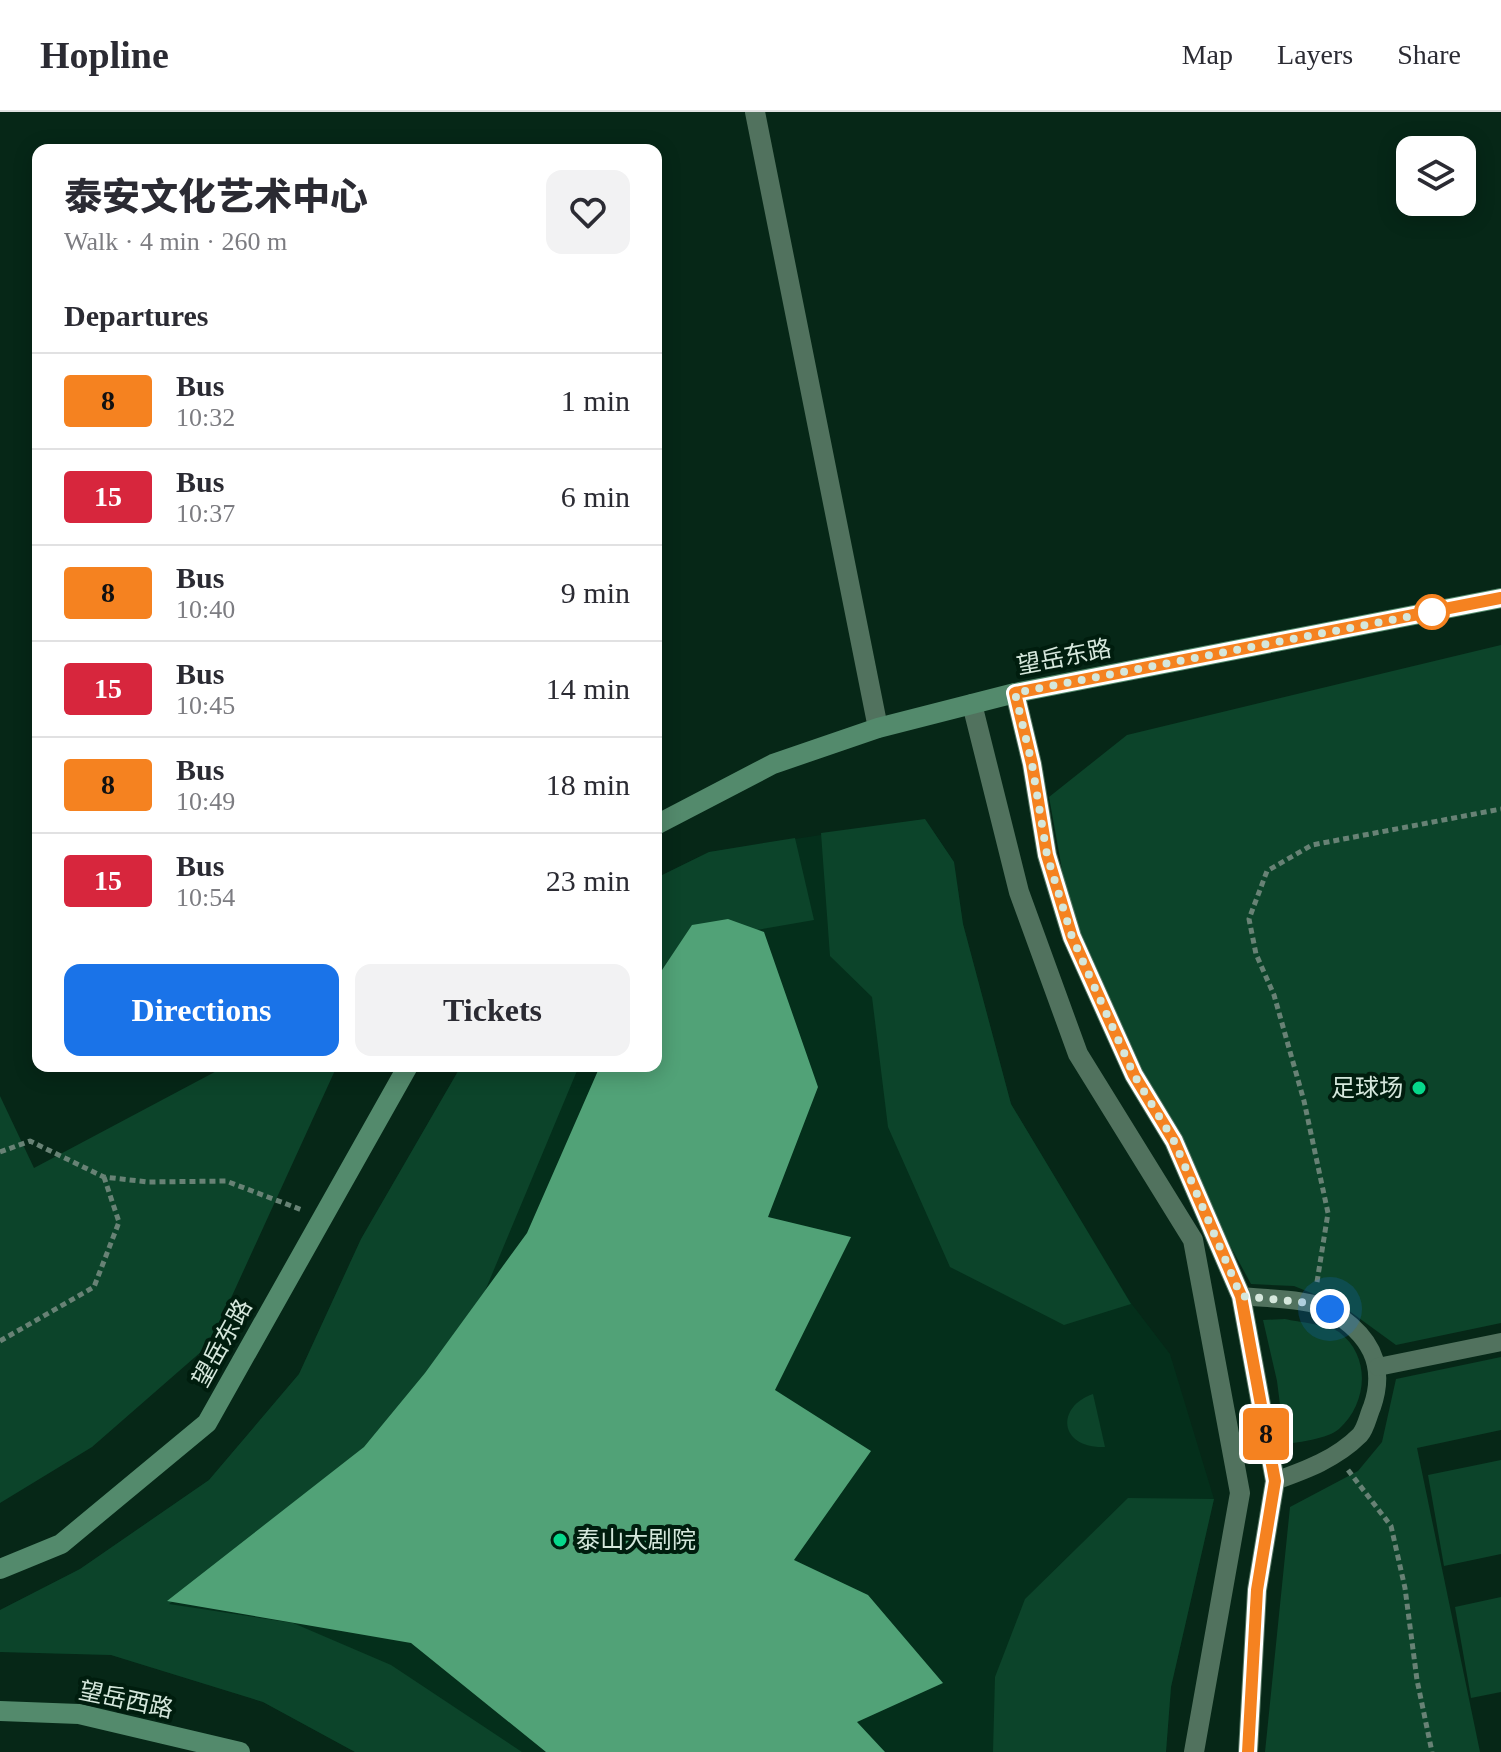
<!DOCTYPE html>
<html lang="en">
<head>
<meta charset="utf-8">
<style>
  :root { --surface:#fff; --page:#f2f2f3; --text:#2b2b33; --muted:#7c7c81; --line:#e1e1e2; --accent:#1a73e8 }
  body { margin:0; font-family:"Times New Roman","Noto Sans SC",serif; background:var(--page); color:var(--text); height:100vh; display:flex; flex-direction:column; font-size:30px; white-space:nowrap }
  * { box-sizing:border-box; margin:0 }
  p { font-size:26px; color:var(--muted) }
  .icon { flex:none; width:44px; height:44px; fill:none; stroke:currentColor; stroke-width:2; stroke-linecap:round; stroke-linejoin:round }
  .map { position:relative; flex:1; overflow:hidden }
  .details { position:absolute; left:32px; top:32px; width:630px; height:928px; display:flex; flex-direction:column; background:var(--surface); border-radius:16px; box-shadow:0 4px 20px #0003 }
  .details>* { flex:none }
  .badge { padding:0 16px; border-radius:6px; font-size:28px; line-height:52px }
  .fabs { position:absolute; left:1396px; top:24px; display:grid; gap:16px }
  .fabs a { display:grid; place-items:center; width:80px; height:80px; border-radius:16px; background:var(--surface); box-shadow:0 4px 20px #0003; font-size:40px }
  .you { position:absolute; width:40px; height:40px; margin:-20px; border:6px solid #fff; border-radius:50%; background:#1a73e8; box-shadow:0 0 0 12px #1a73e833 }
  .map>.badge { position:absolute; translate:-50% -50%; box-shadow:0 0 0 4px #fff }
  h2 { padding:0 32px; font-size:30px; line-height:72px }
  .round { display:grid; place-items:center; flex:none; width:84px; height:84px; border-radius:16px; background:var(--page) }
  .overview { display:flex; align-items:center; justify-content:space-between; height:136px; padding:0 32px }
  h1 { font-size:38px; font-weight:800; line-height:60px }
  .action { display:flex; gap:16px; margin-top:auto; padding:16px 32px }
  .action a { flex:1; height:92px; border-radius:16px; background:var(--accent); color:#fff; font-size:32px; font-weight:800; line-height:92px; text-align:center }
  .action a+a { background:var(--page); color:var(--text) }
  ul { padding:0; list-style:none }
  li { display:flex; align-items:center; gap:24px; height:96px; padding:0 32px; border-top:2px solid var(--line) }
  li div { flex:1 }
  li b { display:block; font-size:30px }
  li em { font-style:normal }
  li .badge { min-width:88px; font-weight:700; text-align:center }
  header { display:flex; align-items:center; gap:48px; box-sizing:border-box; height:112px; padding:0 40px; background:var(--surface); border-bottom:2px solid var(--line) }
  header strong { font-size:38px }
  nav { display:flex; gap:44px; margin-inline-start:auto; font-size:28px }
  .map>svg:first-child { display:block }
</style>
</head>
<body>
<header>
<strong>Hopline</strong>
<nav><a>Map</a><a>Layers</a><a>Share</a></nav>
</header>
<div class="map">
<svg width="1501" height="1640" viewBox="0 0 1501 1640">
  <rect width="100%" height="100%" fill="#062717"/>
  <polygon fill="#042f1b" points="925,707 954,750 963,812 1011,992 1131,1191 1170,1242 1214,1387 1171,1575 1166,1640 355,1640 263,1590 111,1543 0,1540 0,1498 80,1457 209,1368 299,1262 361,1127 461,954 656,954 656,766 709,740"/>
  <g fill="#0c442a">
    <polygon points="1501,533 1501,1211 1396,1233 1341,1193 1294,1174 1251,1172 1095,885 1065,774 1049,685 1127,623"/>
    <polygon points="925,707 954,750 963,812 1011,992 1131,1192 1064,1213 950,1155 888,1015 872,885 830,844 821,721"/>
    <polygon points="795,726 814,808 693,829 656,863 656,766 709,740"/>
    <polygon points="226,954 337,954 210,1232 92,1335 0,1391 0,984 34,1056"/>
    <polygon points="461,954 579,954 485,1179 383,1320 268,1422 169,1492 293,1511 391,1553 522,1640 355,1640 263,1590 111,1543 0,1540 0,1498 80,1457 209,1368 299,1262 361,1127"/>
    <path d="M 1285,1207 C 1298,1210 1329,1213 1339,1220 C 1372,1245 1367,1292 1339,1317 C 1327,1327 1300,1330 1285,1332 L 1277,1269 L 1263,1208 Z"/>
    <polygon points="1501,1245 1501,1318 1417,1336 1480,1640 1265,1640 1290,1395 1358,1359 1382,1330 1396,1267"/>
    <path d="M 1093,1282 L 1105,1335 C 1059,1337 1055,1295 1093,1282 Z"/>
    <polygon points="1501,1348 1501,1442 1444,1454 1428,1363"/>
    <polygon points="1128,1386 1214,1387 1171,1575 1166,1640 993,1640 995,1565 1025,1487"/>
    <polygon points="1501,1485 1501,1580 1471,1586 1455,1495"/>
  </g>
  <polygon fill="#51a277" points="728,807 764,820 818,975 768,1105 851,1125 775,1278 871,1339 794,1448 868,1483 943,1571 857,1610 885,1640 546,1640 411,1531 167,1489 364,1335 425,1261 527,1121 600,954 656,954 656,867 692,813"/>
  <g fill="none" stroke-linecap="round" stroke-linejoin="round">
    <g stroke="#688275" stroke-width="5" stroke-dasharray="6 4" stroke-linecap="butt">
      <polyline points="0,1040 30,1029 104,1065 148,1070 226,1069 302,1098"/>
      <polyline points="1317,1170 1328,1101 1304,989 1274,883 1256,842 1249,807 1267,759 1312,733 1501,697"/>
      <polyline points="0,1229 94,1175 119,1110 104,1065"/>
      <polyline points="1348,1358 1391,1414 1405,1476 1417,1568 1432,1640"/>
    </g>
    <g stroke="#51725e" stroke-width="18">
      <path d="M 1241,1184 C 1266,1187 1311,1186 1331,1199 C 1369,1222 1387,1252 1372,1295 C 1368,1304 1366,1316 1360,1323 C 1336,1347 1306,1358 1275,1369"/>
      <polyline points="1378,1255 1501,1230"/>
    </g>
    <polyline stroke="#51725e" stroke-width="20" points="755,0 878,616"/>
    <g stroke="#51725e" stroke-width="20">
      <polyline points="1015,581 1032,652 1047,743 1072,825 1134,963 1174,1029 1241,1184 1275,1369 1257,1478 1248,1640"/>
      <polyline points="972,592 1019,780 1078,942 1193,1128 1240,1381 1194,1640"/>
    </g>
    <g stroke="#538a6c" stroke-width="20">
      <polyline points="656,713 773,652 878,616 1015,581 1501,486"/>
      <polyline points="0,1457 61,1432 207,1311 408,954"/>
      <polyline points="0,1599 79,1602 240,1640"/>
    </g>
  </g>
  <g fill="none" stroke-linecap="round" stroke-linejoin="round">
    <defs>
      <polyline id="line" points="1248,1640 1257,1478 1275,1369 1241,1184 1174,1029 1134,963 1072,825 1047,743 1032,652 1015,581 1501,486"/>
    </defs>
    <use href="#line" stroke="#fff" stroke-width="18"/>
    <use href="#line" stroke="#f58220" stroke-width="12"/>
    <polyline stroke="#d5e7dc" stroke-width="8" stroke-dasharray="0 14.4" points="1330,1197 1309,1191 1241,1184 1174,1029 1134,963 1072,825 1047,743 1032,652 1015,581 1432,500"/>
  </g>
  <circle fill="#fff" stroke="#f58220" stroke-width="4" cx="1432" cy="500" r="16"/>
  <g fill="#06d98b" stroke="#001d0e" stroke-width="3">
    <circle cx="1419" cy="976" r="8"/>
    <circle cx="560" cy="1428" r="8"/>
  </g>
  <g text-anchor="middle" stroke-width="8" stroke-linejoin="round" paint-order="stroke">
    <g font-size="24" fill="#d5e7dc" stroke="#001d0e">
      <text transform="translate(1064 545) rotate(-11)" y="8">望岳东路</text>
      <text transform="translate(222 1231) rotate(-61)" y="8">望岳东路</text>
      <text transform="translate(126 1588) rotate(12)" y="8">望岳西路</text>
    </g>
    <g font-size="24" fill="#d5e7dc" stroke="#001d0e" text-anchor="end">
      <text x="1403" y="984">足球场</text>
      <text x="576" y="1436" text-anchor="start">泰山大剧院</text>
    </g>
  </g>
</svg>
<div class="fabs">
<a><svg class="icon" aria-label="layers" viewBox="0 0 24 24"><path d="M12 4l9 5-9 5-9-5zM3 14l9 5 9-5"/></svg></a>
</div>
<div class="you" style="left:1330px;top:1197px"></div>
<b class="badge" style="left:1266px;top:1322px;background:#f58220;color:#111">8</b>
<section class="details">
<div class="overview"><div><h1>泰安文化艺术中心</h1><p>Walk · 4 min · 260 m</p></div><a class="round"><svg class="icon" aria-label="heart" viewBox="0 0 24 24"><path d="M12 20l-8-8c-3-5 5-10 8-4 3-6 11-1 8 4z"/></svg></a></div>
<h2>Departures</h2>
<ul>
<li><span class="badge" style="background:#f58220;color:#111">8</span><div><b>Bus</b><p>10:32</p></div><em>1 min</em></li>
<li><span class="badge" style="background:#d7263d;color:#fff">15</span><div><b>Bus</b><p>10:37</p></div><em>6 min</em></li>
<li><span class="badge" style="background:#f58220;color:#111">8</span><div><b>Bus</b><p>10:40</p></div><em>9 min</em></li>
<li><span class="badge" style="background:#d7263d;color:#fff">15</span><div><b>Bus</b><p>10:45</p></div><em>14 min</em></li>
<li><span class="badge" style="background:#f58220;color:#111">8</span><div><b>Bus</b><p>10:49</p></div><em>18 min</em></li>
<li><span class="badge" style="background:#d7263d;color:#fff">15</span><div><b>Bus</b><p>10:54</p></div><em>23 min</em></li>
</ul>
<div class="action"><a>Directions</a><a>Tickets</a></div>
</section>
</div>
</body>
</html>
